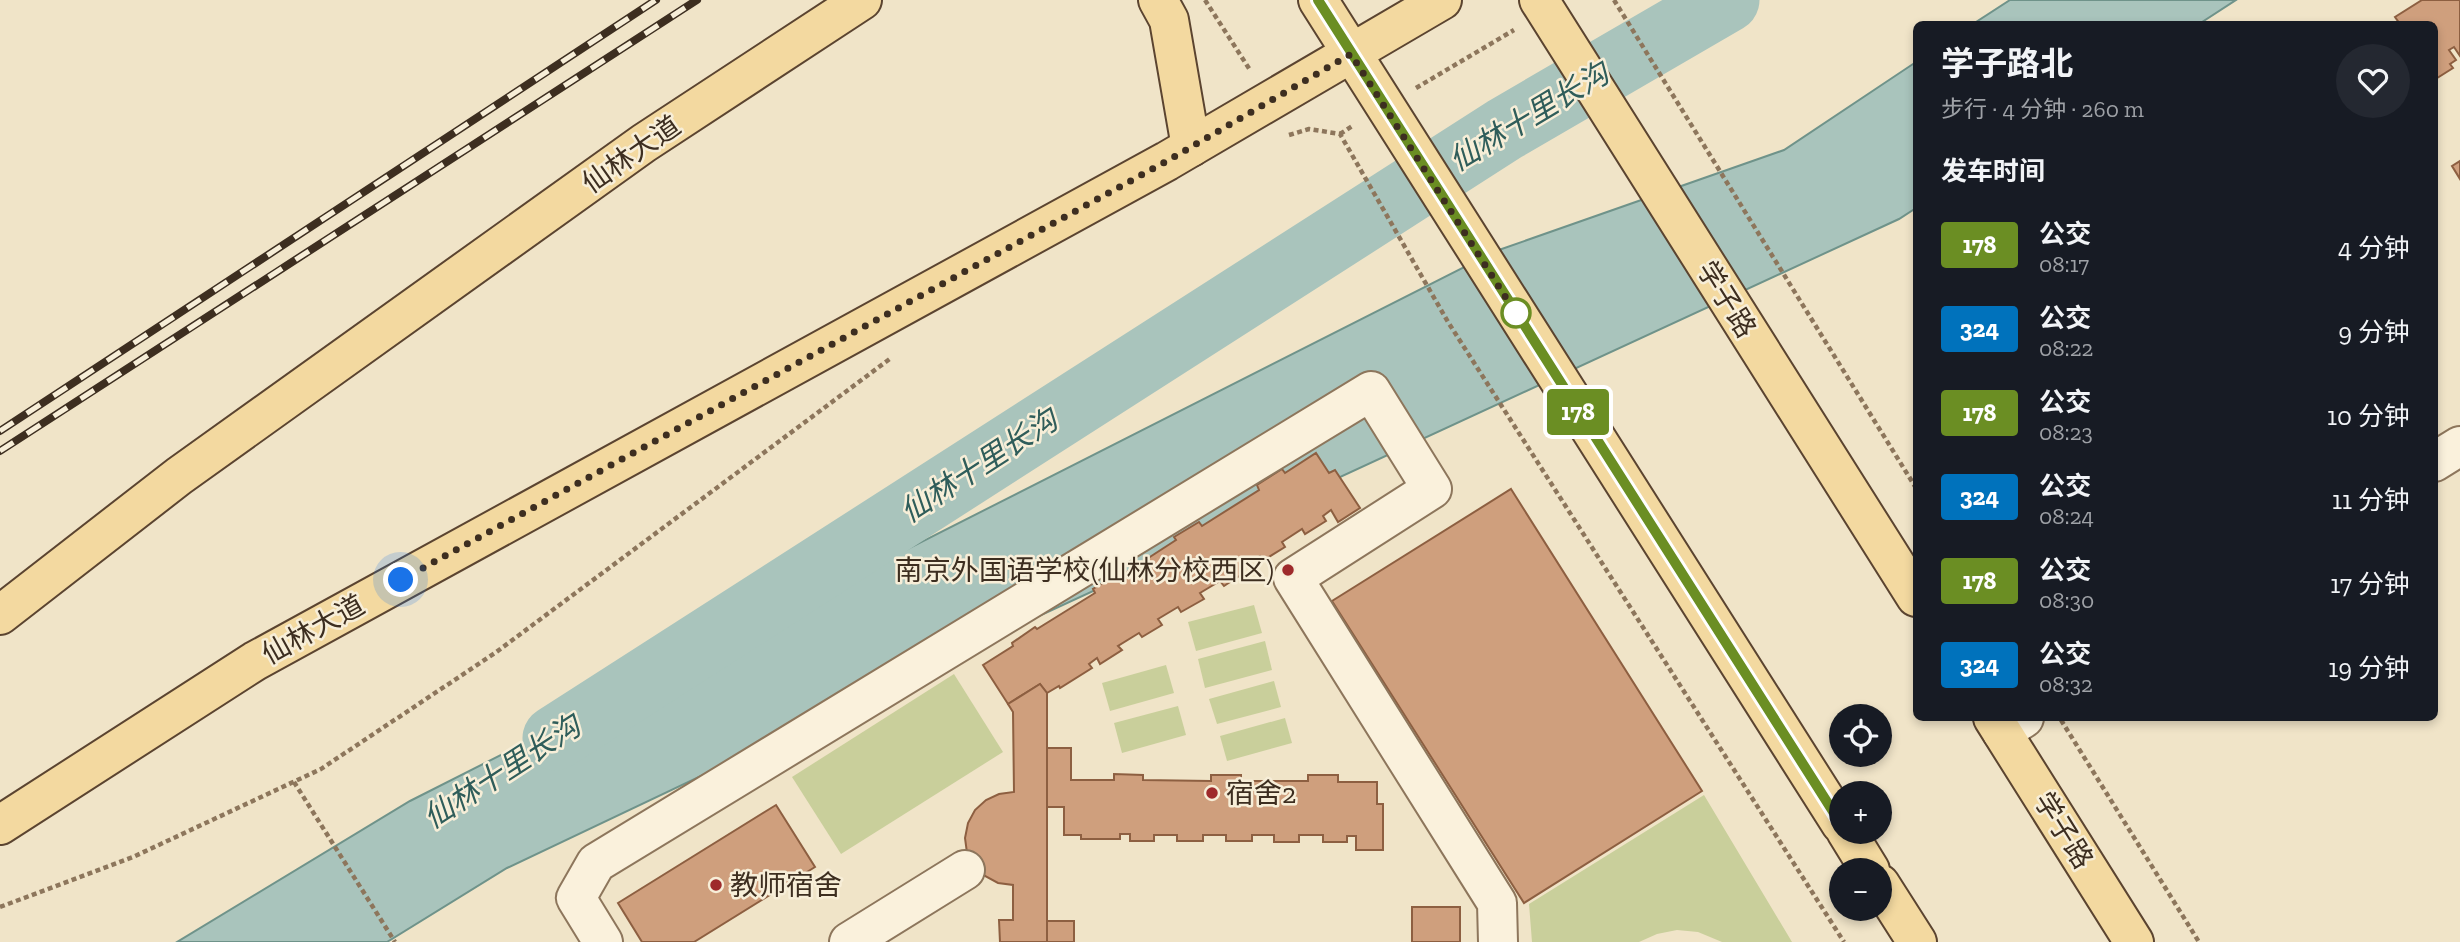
<!DOCTYPE html>
<html lang="zh">
<head>
<meta charset="utf-8">
<style>
  :root { --surface:#171b24; --page:#242831; --text:#f1f3f6; --muted:#9ea1a6 }
  body { margin:0; font-family:"Zilla Slab","Noto Sans SC",serif; background:var(--page); color:var(--text); height:100vh; display:flex; flex-direction:column; font-size:26px; white-space:nowrap }
  * { box-sizing:border-box; margin:0 }
  p { font-size:23px; color:var(--muted) }
  .icon { flex:none; width:38px; height:38px; fill:none; stroke:currentColor; stroke-width:2; stroke-linecap:round; stroke-linejoin:round }
  .map { position:relative; flex:1; overflow:hidden }
  .sheet { position:absolute; left:1913px; top:21px; width:525px; height:700px; display:flex; flex-direction:column; background:var(--surface); border-radius:10px; box-shadow:0 4px 10px #0003 }
  .sheet>* { flex:none }
  .badge { padding:0 14px; border-radius:5px; font-size:24px; line-height:46px }
  .tools { position:absolute; left:1829px; top:704px; display:grid; gap:14px }
  .tools a { display:grid; place-items:center; width:63px; height:63px; border-radius:50%; background:var(--surface); box-shadow:0 4px 10px #0003; font-size:35px }
  .you { position:absolute; width:35px; height:35px; margin:-18px; border:5px solid #fff; border-radius:50%; background:#1a73e8; box-shadow:0 0 0 10px #1a73e833 }
  .map>.badge { position:absolute; translate:-50% -50%; box-shadow:0 0 0 4px #fff }
  h2 { padding:0 28px; font-size:26px; line-height:63px }
  .round { display:grid; place-items:center; flex:none; width:74px; height:74px; border-radius:37px; background:var(--page) }
  .summary { display:flex; align-items:center; justify-content:space-between; height:119px; padding:0 28px }
  h1 { font-size:33px; font-weight:700; line-height:52px }
  ul { padding:0; list-style:none }
  li { display:flex; align-items:center; gap:21px; height:84px; padding:0 28px }
  li div { flex:1 }
  li b { display:block; font-size:26px }
  li em { font-style:normal }
  li .badge { min-width:77px; font-weight:700; text-align:center }
  .map>svg:first-child { display:block }
</style>
</head>
<body>
<div class="map">
<svg width="2460" height="942" viewBox="0 0 2460 942">
  <rect width="100%" height="100%" fill="#f0e4c8"/>
  <g fill="#c9cf9b">
    <polygon points="1254,605 1262,633 1196,651 1188,622"/>
    <polygon points="1265,641 1272,670 1205,688 1198,659"/>
    <polygon points="1166,665 1174,693 1110,711 1102,683"/>
    <polygon points="954,674 1003,752 841,854 792,777"/>
    <polygon points="1274,681 1281,707 1217,724 1209,699"/>
    <polygon points="1178,706 1186,735 1122,753 1114,723"/>
    <polygon points="1285,718 1292,743 1227,761 1220,736"/>
    <polygon points="1704,795 1792,942 1722,942 1698,932 1677,930 1657,934 1639,942 1532,942 1529,904"/>
  </g>
  <g fill="#a9c4bc" stroke="#6f938a" stroke-width="2">
    <polygon points="2010,0 2236,0 2199,24 1973,24"/>
    <polygon points="1916,62 1916,208 1899,219 998,635 507,868 387,942 177,942 410,801 1496,251 1784,150"/>
  </g>
  <g fill="none" stroke-linecap="round" stroke-linejoin="round">
    <polyline stroke="#a9c4bc" stroke-width="65" points="555,738 1505,129 1727,0"/>
  </g>
  <g fill="#cf9f7d" stroke="#8d5f41" stroke-width="2">
    <polygon points="2422,0 2460,0 2460,56 2454,47 2449,50 2456,60 2450,64 2453,68 2434,80 2434,24 2400,24 2395,17"/>
    <polygon points="2460,161 2460,179 2452,166"/>
    <polygon points="1316,453 1329,473 1335,470 1360,508 1338,522 1331,510 1323,516 1326,521 1305,534 1302,529 1282,542 1285,547 1264,560 1260,556 1241,568 1244,573 1224,586 1220,581 1200,593 1204,599 1181,612 1178,607 1158,619 1162,625 1142,637 1139,633 1118,646 1122,650 1100,664 1097,658 1089,664 1092,668 1060,688 1059,686 1047,693 1040,684 1008,704 983,665 1013,646 1012,643 1035,627 1037,629 1095,593 1093,589 1118,574 1119,577 1176,540 1174,537 1199,522 1202,526 1259,490 1257,485 1282,469 1285,473"/>
    <polygon points="1511,489 1702,791 1524,903 1332,601"/>
    <polygon points="1040,684 1047,693 1047,942 1000,942 999,920 1013,920 1013,885 998,883 985,876 974,866 967,853 965,838 968,823 975,810 986,800 999,794 1014,792 1013,712 1008,704"/>
    <polygon points="1047,748 1071,748 1071,780 1114,780 1114,774 1143,775 1143,780 1211,781 1211,775 1241,775 1241,781 1308,781 1308,775 1338,775 1338,782 1377,782 1377,804 1383,804 1383,850 1356,850 1356,836 1347,836 1347,842 1323,842 1323,835 1299,835 1299,842 1274,842 1274,835 1252,835 1252,841 1226,841 1226,835 1203,835 1203,841 1177,841 1177,835 1154,835 1154,841 1130,841 1130,834 1120,834 1120,839 1081,839 1081,835 1064,835 1064,807 1047,807"/>
    <polygon points="776,805 815,867 694,942 642,942 618,903"/>
    <rect x="1412" y="907" width="48" height="35"/>
    <rect x="1047" y="921" width="27" height="21"/>
  </g>
  <g fill="none" stroke-linecap="round" stroke-linejoin="round">
    <defs>
      <g id="minor">
        <polyline points="2434,462 2460,446"/>
        <polyline points="2002,732 2024,718"/>
        <polyline points="603,942 576,898 596,863 1371,391 1432,489 1293,578 1497,903 1498,942"/>
        <polyline points="849,942 965,870"/>
      </g>
      <g id="major">
        <polyline points="1158,0 1169,20 1191,147"/>
        <polyline points="1318,0 1841,824"/>
        <polyline points="1539,0 1916,597"/>
        <polyline points="0,615 179,476 644,143 862,0"/>
        <polyline points="1993,718 2134,942"/>
        <polyline points="0,825 255,661 1167,161 1442,0"/>
        <polyline points="1846,831 1870,870"/>
        <polyline points="1880,884 1917,942"/>
      </g>
    </defs>
    <use href="#minor" stroke="#8d765c" stroke-width="42"/>
    <use href="#major" stroke="#5b4430" stroke-width="42"/>
    <g stroke="#8d765c" stroke-width="4.5" stroke-dasharray="5 3.5" stroke-linecap="butt">
      <polyline points="1205,0 1250,70"/>
      <polyline points="1614,0 1916,488"/>
      <polyline points="1416,88 1514,30"/>
      <polyline points="1340,134 1354,125"/>
      <polyline points="1289,135 1309,129 1340,134 1448,322 1844,942"/>
      <polyline points="2061,720 2199,942"/>
      <polyline points="294,782 395,942"/>
      <polyline points="0,907 133,857 321,769 495,653 891,358"/>
    </g>
    <use href="#minor" stroke="#faf1dc" stroke-width="38"/>
    <use href="#major" stroke="#f3d9a0" stroke-width="38"/>
    <defs>
      <g id="rail">
        <polyline points="0,431 656,0"/>
        <polyline points="0,451 697,0"/>
      </g>
    </defs>
    <use href="#rail" stroke="#3d2e20" stroke-width="8"/>
    <use href="#rail" stroke="#f7eed8" stroke-width="5" stroke-dasharray="16" stroke-linecap="butt"/>
  </g>
  <g fill="none" stroke-linecap="round" stroke-linejoin="round">
    <defs>
      <polyline id="line" points="1318,0 1841,824"/>
    </defs>
    <use href="#line" stroke="#fff" stroke-width="16"/>
    <use href="#line" stroke="#6b8e23" stroke-width="10"/>
    <polyline stroke="#3d2e20" stroke-width="7" stroke-dasharray="0 12.6" points="401,580 1167,161 1351,54 1520,320 1516,313"/>
  </g>
  <circle fill="#fff" stroke="#6b8e23" stroke-width="3.5" cx="1516" cy="313" r="14"/>
  <g fill="#9e2a2b" stroke="#f7eed8" stroke-width="2.5">
    <circle cx="1288" cy="570" r="7"/>
    <circle cx="1212" cy="793" r="7"/>
    <circle cx="716" cy="885" r="7"/>
  </g>
  <g text-anchor="middle" stroke-width="5" stroke-linejoin="round" paint-order="stroke">
    <g font-size="28" fill="#3d2e20" stroke="#f7eed8">
      <text transform="translate(631 154) rotate(-35)" y="10">仙林大道</text>
      <text transform="translate(1727 299) rotate(58)" y="10">学子路</text>
      <text transform="translate(313 629) rotate(-29)" y="10">仙林大道</text>
      <text transform="translate(2064 830) rotate(58)" y="10">学子路</text>
    </g>
    <g font-size="28" fill="#3d2e20" stroke="#f7eed8" text-anchor="start">
      <text x="1274" y="580" text-anchor="end">南京外国语学校(仙林分校西区)</text>
      <text x="1226" y="803">宿舍2</text>
      <text x="730" y="895">教师宿舍</text>
    </g>
    <g font-size="30" font-style="italic" fill="#2f5d5a" stroke="#f7eed8">
      <text transform="translate(1529 117) rotate(-31)" y="10">仙林十里长沟</text>
      <text transform="translate(979 466) rotate(-33)" y="10">仙林十里长沟</text>
      <text transform="translate(502 772) rotate(-33)" y="10">仙林十里长沟</text>
    </g>
  </g>
</svg>
<div class="tools">
<a><svg class="icon" aria-label="locate" viewBox="0 0 24 24"><circle cx="12" cy="12" r="6"/><path d="M12 2v4M12 18v4M2 12h4M18 12h4"/></svg></a>
<a>+</a>
<a>−</a>
</div>
<div class="you" style="left:401px;top:580px"></div>
<b class="badge" style="left:1578px;top:412px;background:#6b8e23;color:#fff">178</b>
<section class="sheet">
<div class="summary"><div><h1>学子路北</h1><p>步行 · 4 分钟 · 260 m</p></div><a class="round"><svg class="icon" aria-label="heart" viewBox="0 0 24 24"><path d="M12 20l-8-8c-3-5 5-10 8-4 3-6 11-1 8 4z"/></svg></a></div>
<h2>发车时间</h2>
<ul>
<li><span class="badge" style="background:#6b8e23;color:#fff">178</span><div><b>公交</b><p>08:17</p></div><em>4 分钟</em></li>
<li><span class="badge" style="background:#0072bc;color:#fff">324</span><div><b>公交</b><p>08:22</p></div><em>9 分钟</em></li>
<li><span class="badge" style="background:#6b8e23;color:#fff">178</span><div><b>公交</b><p>08:23</p></div><em>10 分钟</em></li>
<li><span class="badge" style="background:#0072bc;color:#fff">324</span><div><b>公交</b><p>08:24</p></div><em>11 分钟</em></li>
<li><span class="badge" style="background:#6b8e23;color:#fff">178</span><div><b>公交</b><p>08:30</p></div><em>17 分钟</em></li>
<li><span class="badge" style="background:#0072bc;color:#fff">324</span><div><b>公交</b><p>08:32</p></div><em>19 分钟</em></li>
</ul>
</section>
</div>
</body>
</html>
